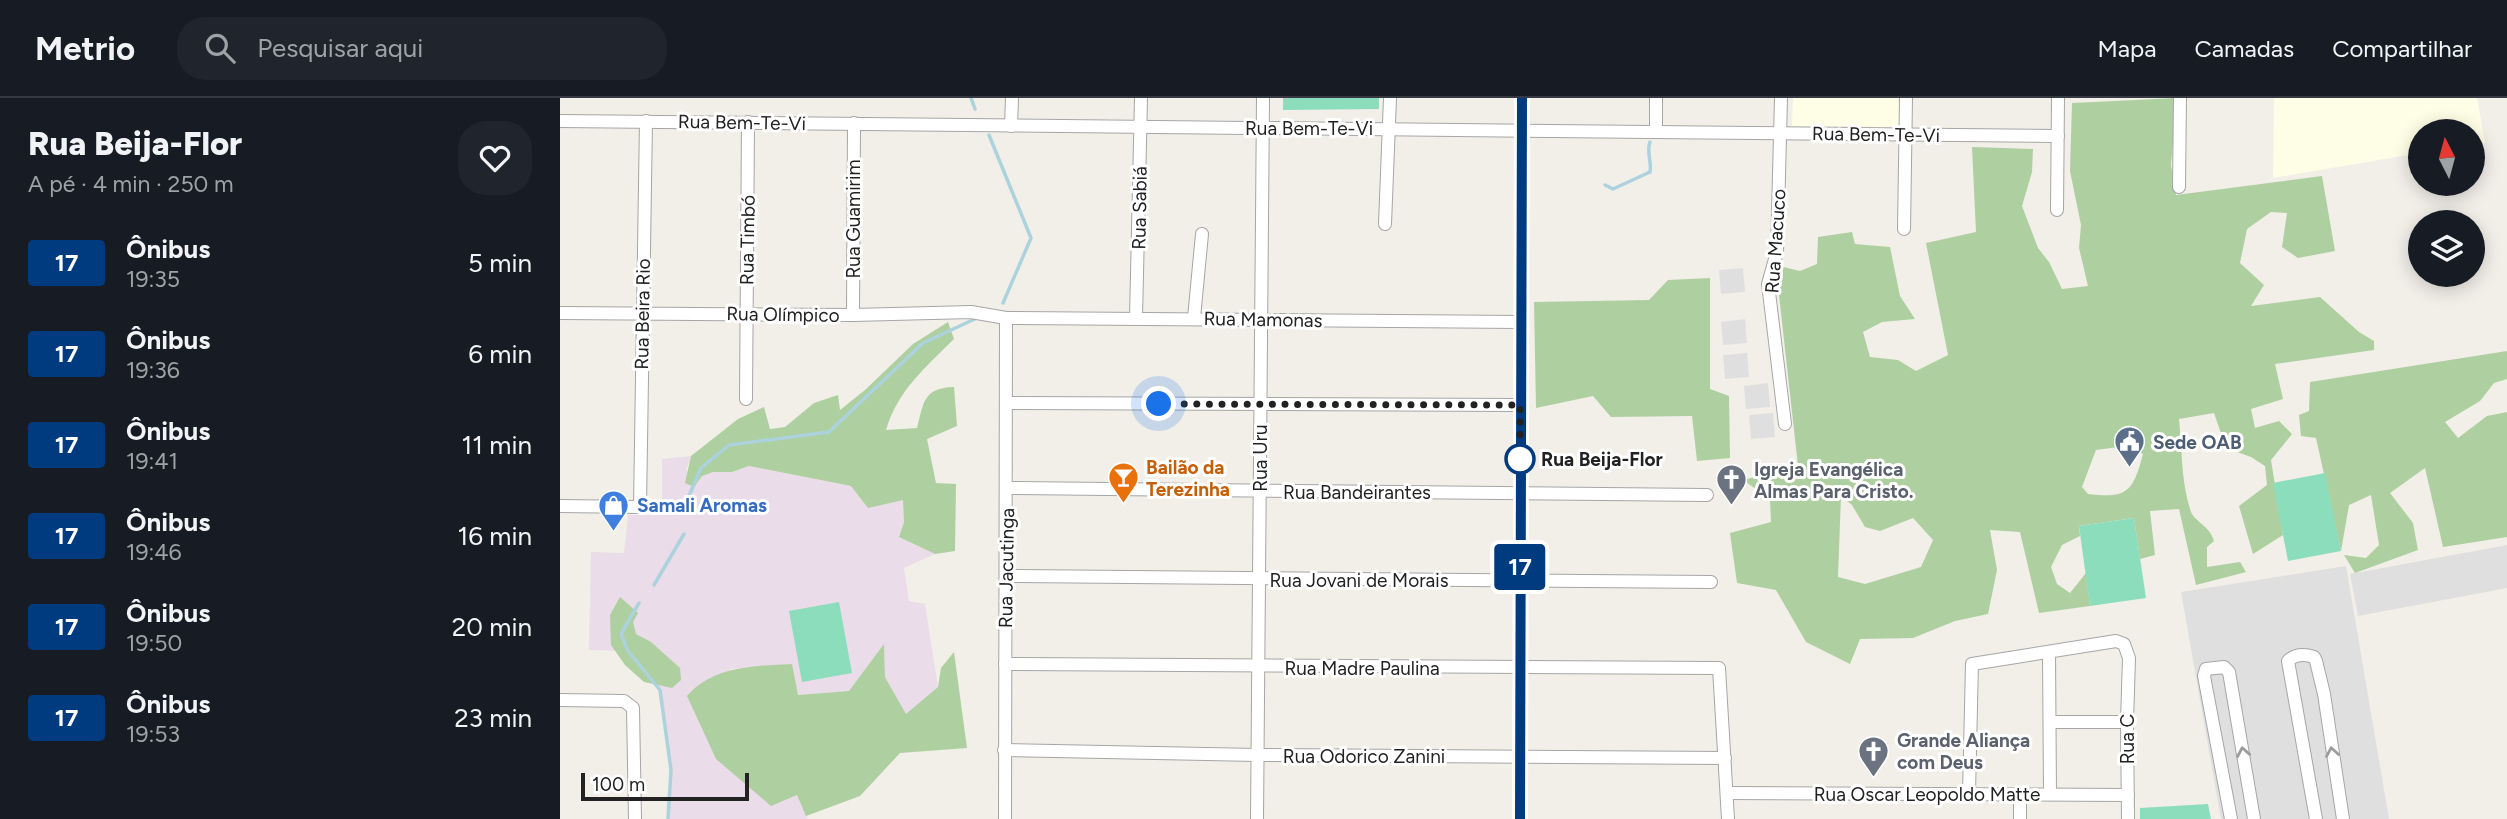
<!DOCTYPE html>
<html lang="pt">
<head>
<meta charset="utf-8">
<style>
  :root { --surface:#171b24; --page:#20242c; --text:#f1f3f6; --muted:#9ea1a6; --line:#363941 }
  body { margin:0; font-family:Figtree,sans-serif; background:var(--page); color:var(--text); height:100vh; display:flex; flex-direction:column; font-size:26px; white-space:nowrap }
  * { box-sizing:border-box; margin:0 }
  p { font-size:23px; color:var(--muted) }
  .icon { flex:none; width:38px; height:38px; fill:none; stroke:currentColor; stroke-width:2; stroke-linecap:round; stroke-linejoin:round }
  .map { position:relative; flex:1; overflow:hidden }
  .side { display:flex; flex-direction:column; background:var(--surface); width:560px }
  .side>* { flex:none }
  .badge { padding:0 14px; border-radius:5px; font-size:24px; line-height:46px }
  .needle { width:46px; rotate:354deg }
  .buttons { position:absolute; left:1848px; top:21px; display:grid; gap:14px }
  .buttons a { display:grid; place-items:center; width:77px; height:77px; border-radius:50%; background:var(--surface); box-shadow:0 4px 18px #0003; font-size:35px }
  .scale { position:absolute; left:21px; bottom:18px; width:168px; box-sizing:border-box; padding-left:7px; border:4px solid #222; border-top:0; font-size:19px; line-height:24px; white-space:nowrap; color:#222; -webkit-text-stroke:5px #fff; paint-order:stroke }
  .you { position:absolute; width:35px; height:35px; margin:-18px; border:5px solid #fff; border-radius:50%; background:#1a73e8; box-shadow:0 0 0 10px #1a73e833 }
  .map>.badge { position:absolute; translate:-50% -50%; box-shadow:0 0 0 4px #fff }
  .round { display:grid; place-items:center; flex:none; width:74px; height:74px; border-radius:28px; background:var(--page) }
  .head { display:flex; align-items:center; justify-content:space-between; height:119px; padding:0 28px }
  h1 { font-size:33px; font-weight:800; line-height:52px }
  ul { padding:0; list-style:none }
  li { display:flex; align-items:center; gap:21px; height:91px; padding:0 28px }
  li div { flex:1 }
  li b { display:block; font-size:26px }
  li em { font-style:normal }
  li .badge { min-width:77px; font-weight:700; text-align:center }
  header { display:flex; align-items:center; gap:42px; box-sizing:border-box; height:98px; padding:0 35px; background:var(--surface); border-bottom:2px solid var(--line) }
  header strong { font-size:33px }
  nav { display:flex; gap:38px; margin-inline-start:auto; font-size:24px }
  .search { width:490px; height:63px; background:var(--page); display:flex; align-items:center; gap:18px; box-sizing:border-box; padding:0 24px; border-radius:28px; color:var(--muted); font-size:26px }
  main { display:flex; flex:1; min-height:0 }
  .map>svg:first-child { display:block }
</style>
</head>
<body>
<header>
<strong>Metrio</strong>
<div class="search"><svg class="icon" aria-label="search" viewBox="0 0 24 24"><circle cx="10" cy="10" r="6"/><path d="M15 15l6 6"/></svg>Pesquisar aqui</div>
<nav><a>Mapa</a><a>Camadas</a><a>Compartilhar</a></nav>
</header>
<main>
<section class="side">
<div class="head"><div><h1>Rua Beija-Flor</h1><p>A pé · 4 min · 250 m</p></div><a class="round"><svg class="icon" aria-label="heart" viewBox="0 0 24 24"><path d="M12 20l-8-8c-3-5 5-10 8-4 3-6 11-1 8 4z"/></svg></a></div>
<ul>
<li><span class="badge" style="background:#003b80;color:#fff">17</span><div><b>Ônibus</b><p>19:35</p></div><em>5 min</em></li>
<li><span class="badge" style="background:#003b80;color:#fff">17</span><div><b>Ônibus</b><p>19:36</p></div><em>6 min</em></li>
<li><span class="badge" style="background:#003b80;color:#fff">17</span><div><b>Ônibus</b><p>19:41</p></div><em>11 min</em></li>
<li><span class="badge" style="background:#003b80;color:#fff">17</span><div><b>Ônibus</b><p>19:46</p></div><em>16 min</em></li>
<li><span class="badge" style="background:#003b80;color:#fff">17</span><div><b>Ônibus</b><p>19:50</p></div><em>20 min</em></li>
<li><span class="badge" style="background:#003b80;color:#fff">17</span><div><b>Ônibus</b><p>19:53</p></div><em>23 min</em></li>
</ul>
</section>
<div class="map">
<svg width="1947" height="721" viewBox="0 0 1947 721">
  <rect width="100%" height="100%" fill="#f2efe9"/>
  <g fill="#e0dfdf">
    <polygon points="1183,170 1185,194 1161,196 1159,172"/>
    <polygon points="1185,221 1187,245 1163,247 1161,224"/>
    <polygon points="1187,255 1189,279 1165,281 1163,257"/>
    <polygon points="1208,285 1210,309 1186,311 1184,288"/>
    <polygon points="1213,315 1215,339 1191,341 1189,317"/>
    <polygon points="1947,447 1947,490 1798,518 1790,476"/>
    <polygon points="1786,468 1829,721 1661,721 1621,494"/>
  </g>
  <polygon fill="#eadce8" points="131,358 126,373 142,378 153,374 172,374 189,368 291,388 343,401 344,424 339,439 375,456 344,470 349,503 365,506 378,589 346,617 325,578 324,547 289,593 238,597 231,566 170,571 188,688 211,707 237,697 248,721 108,721 111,672 100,592 68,553 29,552 31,454 64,455 68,417 102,417 102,361"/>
  <g fill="#fefee6">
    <polygon points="1233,0 1342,0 1342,29 1232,28"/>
    <polygon points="1714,0 1917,0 1925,45 1913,47 1913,33 1860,33 1860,55 1713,80"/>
  </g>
  <g fill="#aecfa0" fill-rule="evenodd">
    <path d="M 1617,0 L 1611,67 L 1616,97 L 1762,78 L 1775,153 L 1738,160 L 1722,149 L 1727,115 L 1711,114 L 1687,131 L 1680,165 L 1704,187 L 1691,208 L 1760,199 L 1799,234 L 1814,243 L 1814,252 L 1715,266 L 1723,301 L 1691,311 L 1695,330 L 1719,323 L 1732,336 L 1711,362 L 1723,437 L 1693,456 L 1679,408 L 1707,387 L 1705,368 L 1691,359 L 1666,350 L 1654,315 L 1619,321 C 1622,351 1621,385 1631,414 C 1636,425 1650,428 1654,443 L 1647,449 L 1647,469 L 1680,464 L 1686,474 L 1636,487 L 1619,411 L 1590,413 L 1595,457 L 1580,461 L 1574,420 L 1519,428 L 1520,438 L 1502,447 L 1491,469 L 1497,486 L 1510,495 L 1526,475 L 1530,508 L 1479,515 L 1460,434 L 1430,432 L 1437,472 L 1428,516 L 1395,523 L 1353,540 L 1300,541 L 1290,566 L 1246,544 L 1216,492 L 1177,485 L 1170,435 L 1211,424 L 1210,401 L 1183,382 L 1238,368 L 1219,197 L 1219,168 L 1240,173 L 1257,166 L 1258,139 L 1292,134 L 1295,146 L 1330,149 L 1340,198 L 1355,221 L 1322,224 L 1303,234 L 1310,259 L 1338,262 L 1356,273 L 1388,257 L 1366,145 L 1416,134 L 1412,49 L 1473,51 L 1472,74 L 1462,108 L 1478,150 L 1489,164 L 1502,191 L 1528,188 L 1519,150 L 1521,127 L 1510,73 L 1512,5 ZM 1566,348 L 1583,356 C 1573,393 1568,401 1528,396 L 1522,389 L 1536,352 ZM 1281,398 L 1292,407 L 1305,429 L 1320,433 L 1353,420 L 1373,442 L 1361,469 L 1305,486 L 1278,479 Z"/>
    <polygon points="1150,180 1150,291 1169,298 1170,360 1137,363 1132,318 1051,319 1033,298 976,310 974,204 1089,202 1108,182"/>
    <path d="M 388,224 L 394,241 C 365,270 338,292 326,332 L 357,330 C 364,304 363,290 394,289 L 397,328 L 367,341 L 376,385 L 396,386 L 395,453 L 375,456 L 339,439 L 344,424 L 343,402 L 308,410 L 291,388 L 189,368 L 172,374 L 153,374 L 142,378 L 134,389 L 125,385 L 131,358 L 178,321 L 204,309 L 210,331 L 225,329 L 254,305 L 278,297 L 280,312 L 305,292 L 353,246 Z"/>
    <polygon points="1947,253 1947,281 1934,285 1920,303 1885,324 1898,340 1927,318 1947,314 1947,439 1883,449 1865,370 1830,395 1853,425 1858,452 1795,475 1784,457 1806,460 1819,447 1811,397 1789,407 1781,453 1756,340 1741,338 1739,317 1749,313 1750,284"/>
    <polygon points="60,499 78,515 73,524 76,536 91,544 120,570 121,582 112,590 84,584 65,567 51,547 50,517"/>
    <path d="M 324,546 L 325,579 L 346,616 L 378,589 L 381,570 L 394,554 L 407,650 L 340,655 L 300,698 L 246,718 L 237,697 L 211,708 L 156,661 L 127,598 C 153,568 194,568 232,566 L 238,597 L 289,593 Z"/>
  </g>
  <g fill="#8bddbc">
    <polygon points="723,0 819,0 819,11 723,12"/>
    <polygon points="1765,375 1781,453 1728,463 1713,385"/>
    <polygon points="1574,420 1586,500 1530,508 1519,428"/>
    <polygon points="279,504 292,575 242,584 229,513"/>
    <polygon points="1648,706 1651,721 1580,721 1580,710"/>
  </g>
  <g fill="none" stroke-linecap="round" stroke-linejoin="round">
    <g stroke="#acd3dd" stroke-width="3.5">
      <polyline points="411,0 415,11"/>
      <polyline points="429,37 471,140 443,205"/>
      <path d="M 1045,87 L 1053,91 L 1090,74 C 1092,64 1086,53 1090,44"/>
      <polyline points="127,408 129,398 141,370 169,347 269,334 363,245 417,220"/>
      <polyline points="94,487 124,436"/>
      <polyline points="79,505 61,536 68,553 100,592 111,672 108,721"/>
    </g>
    <defs>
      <g id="minor">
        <polyline points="1096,0 1096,33"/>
        <polyline points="1221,0 1217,154 1208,186 1225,326"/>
        <polyline points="0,23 1498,38"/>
        <polyline points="451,28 452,0"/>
        <polyline points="1619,89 1620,0"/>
        <polyline points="1497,112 1498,0"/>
        <polyline points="825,126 830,0"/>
        <polyline points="1344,131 1346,0"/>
        <polyline points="0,215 293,217 411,214 446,220 960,224"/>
        <polyline points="293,217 294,25"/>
        <polyline points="576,220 581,0"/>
        <polyline points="634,220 642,136"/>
        <polyline points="186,301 188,24"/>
        <polyline points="447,305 960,307"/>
        <polyline points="447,390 1147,397"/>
        <polyline points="0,408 80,409 86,23"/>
        <polyline points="447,478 1151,484"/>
        <polyline points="1489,555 1490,696"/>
        <polyline points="445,566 1159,570 1168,721"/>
        <polyline points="0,602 64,603 73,610 75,721"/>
        <polyline points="1491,624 1567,624"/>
        <polyline points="444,652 697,657 1165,660"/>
        <polyline points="1167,695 1568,697"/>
        <polyline points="1409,695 1412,566 1556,543 1564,546 1569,560 1567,624 1568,721"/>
        <polyline points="445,721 446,220"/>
        <polyline points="697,721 703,0"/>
        <polyline points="960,721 962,0"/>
        <polyline points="1460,721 1460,696"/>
        <polyline points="1671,721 1644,578 1646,571 1664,569 1669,574 1694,721"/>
        <path d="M 1756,721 L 1728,563 C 1735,556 1745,556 1754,559 L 1756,563 L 1764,596 L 1783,721"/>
      </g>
    </defs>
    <use href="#minor" stroke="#a6a6a6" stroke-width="14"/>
    <use href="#minor" stroke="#fff" stroke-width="12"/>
  </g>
  <defs><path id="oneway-chevron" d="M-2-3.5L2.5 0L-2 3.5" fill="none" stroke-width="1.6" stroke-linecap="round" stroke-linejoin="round" transform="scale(1.75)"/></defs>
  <g stroke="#9c9c9c">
    <use href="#oneway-chevron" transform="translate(1683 654) rotate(-100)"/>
    <use href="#oneway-chevron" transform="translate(1772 654) rotate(-99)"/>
  </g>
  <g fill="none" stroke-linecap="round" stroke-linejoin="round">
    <defs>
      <polyline id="line" points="960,721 962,0"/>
    </defs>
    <use href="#line" stroke="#fff" stroke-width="16"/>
    <use href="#line" stroke="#003b80" stroke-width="10"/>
    <polyline stroke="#222" stroke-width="7" stroke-dasharray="0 12.6" points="599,306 960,307 960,365 960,361"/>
  </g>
  <defs>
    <symbol id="civic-pin" viewBox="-11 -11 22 30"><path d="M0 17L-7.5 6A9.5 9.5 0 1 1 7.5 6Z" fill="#5c6f8a" stroke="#fff"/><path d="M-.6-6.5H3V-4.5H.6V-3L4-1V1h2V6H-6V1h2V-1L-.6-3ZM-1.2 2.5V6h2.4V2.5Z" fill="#fff"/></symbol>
    <symbol id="bar-pin" viewBox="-11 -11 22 30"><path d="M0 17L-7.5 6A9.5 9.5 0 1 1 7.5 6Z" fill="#e8710a" stroke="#fff"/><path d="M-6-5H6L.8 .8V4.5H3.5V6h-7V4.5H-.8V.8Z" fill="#fff"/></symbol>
    <symbol id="church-pin" viewBox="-11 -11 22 30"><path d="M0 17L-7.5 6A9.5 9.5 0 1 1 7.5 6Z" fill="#6b7280" stroke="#fff"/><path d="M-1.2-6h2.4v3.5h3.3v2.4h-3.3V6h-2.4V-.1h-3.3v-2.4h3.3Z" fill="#fff"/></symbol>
    <symbol id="shop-pin" viewBox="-11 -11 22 30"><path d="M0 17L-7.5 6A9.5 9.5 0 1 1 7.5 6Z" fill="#3f7fe0" stroke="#fff"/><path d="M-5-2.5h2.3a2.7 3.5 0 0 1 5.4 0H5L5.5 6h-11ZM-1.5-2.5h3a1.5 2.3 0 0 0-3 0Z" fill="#fff"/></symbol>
  </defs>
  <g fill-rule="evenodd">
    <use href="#civic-pin" x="1552" y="326" width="35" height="47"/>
    <use href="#bar-pin" x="546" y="362" width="35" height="47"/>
    <use href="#church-pin" x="1154" y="364" width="35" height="47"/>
    <use href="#shop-pin" x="36" y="390" width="35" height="47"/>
    <use href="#church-pin" x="1296" y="636" width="35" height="47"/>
  </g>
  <circle fill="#fff" stroke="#003b80" stroke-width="3.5" cx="960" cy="361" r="14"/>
  <g text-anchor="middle" stroke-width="6" stroke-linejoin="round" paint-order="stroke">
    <g font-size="19" fill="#222" stroke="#fff">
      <text transform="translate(182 24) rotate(1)" y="7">Rua Bem-Te-Vi</text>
      <text x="749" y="37">Rua Bem-Te-Vi</text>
      <text transform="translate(1316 36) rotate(1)" y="7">Rua Bem-Te-Vi</text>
      <text transform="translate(579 110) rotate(-89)" y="7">Rua Sabiá</text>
      <text transform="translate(293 121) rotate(-90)" y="7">Rua Guamirim</text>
      <text transform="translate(187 142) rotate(-89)" y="7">Rua Timbó</text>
      <text transform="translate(1215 143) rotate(-86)" y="7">Rua Macuco</text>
      <text transform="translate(82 216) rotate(-89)" y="7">Rua Beira Rio</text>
      <text transform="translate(223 216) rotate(1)" y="7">Rua Olímpico</text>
      <text transform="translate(703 221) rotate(1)" y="7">Rua Mamonas</text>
      <text transform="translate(700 360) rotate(-90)" y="7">Rua Uru</text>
      <text x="797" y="401">Rua Bandeirantes</text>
      <text transform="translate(446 470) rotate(-89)" y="7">Rua Jacutinga</text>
      <text x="799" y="489">Rua Jovani de Morais</text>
      <text x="802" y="577">Rua Madre Paulina</text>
      <text transform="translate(1567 641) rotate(-90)" y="7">Rua C</text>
      <text x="804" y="665">Rua Odorico Zanini</text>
      <text x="1367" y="703">Rua Oscar Leopoldo Matte</text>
    </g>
    <g font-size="19" font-weight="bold" fill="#4e5e75" stroke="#fff" text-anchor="start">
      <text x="1593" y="351">Sede OAB</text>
    </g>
    <g font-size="19" font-weight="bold" fill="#222" stroke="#fff" text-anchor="start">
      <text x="981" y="368">Rua Beija-Flor</text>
    </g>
    <g font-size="19" font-weight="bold" fill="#c56008" stroke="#fff" text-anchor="start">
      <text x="586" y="376">Bailão da<tspan x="586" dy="22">Terezinha</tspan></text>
    </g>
    <g font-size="19" font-weight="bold" fill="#5b616d" stroke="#fff" text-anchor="start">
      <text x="1194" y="378">Igreja Evangélica<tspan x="1194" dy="22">Almas Para Cristo.</tspan></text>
      <text x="1337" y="649">Grande Aliança<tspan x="1337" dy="22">com Deus</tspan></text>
    </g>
    <g font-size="19" font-weight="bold" fill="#366cbe" stroke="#fff" text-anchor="start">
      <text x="77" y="414">Samali Aromas</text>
    </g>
  </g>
</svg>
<div class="buttons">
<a><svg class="needle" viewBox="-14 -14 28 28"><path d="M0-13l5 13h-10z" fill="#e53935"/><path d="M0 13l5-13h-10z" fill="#9ea1a6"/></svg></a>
<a><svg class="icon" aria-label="layers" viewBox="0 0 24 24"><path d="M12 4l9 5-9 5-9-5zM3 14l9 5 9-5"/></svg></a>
</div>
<div class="scale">100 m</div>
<div class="you" style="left:599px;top:306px"></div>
<b class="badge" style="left:960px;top:469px;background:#003b80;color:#fff">17</b>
</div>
</main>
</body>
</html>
